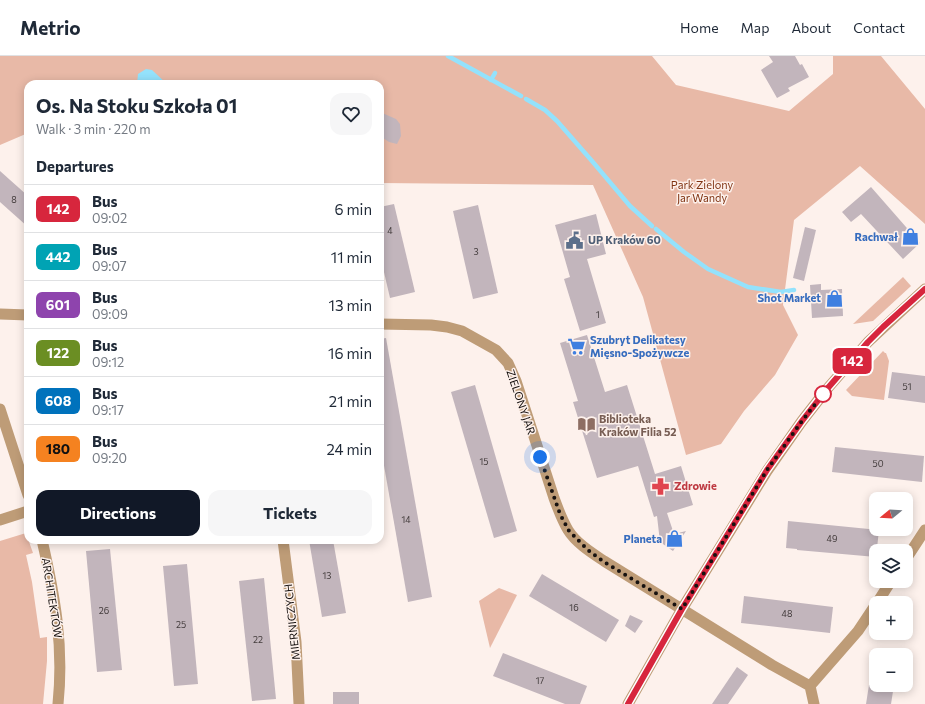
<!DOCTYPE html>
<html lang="en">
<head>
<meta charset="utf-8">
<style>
  :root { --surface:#fff; --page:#f6f6f7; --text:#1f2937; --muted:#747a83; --line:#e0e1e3; --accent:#111827 }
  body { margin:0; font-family:Commissioner,sans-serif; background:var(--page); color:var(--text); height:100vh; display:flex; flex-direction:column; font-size:15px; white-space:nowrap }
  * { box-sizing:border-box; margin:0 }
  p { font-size:13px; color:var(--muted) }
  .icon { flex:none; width:22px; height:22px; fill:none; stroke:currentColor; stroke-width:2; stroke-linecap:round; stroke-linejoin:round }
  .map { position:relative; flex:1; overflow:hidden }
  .side { position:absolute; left:24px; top:24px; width:360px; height:464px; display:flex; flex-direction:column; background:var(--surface); border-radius:12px; box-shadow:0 2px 10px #0003 }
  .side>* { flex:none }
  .badge { padding:0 8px; border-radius:6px; font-size:14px; line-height:26px }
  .needle { width:26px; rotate:252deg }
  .tools { position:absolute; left:869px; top:436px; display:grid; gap:8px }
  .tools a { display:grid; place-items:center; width:44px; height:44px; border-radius:8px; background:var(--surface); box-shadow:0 2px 10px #0003; font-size:20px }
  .you { position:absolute; width:20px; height:20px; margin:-10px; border:3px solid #fff; border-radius:50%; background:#1a73e8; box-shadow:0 0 0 6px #1a73e833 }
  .map>.badge { position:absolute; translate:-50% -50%; box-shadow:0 0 0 2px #fff }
  h2 { padding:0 12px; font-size:15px; line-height:36px }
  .round { display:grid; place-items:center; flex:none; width:42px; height:42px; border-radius:12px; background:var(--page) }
  .overview { display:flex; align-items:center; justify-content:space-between; height:68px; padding:0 12px }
  h1 { font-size:19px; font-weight:700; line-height:30px }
  .button { display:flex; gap:8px; margin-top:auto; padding:8px 12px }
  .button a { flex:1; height:46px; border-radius:12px; background:var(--accent); color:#fff; font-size:16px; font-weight:700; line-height:46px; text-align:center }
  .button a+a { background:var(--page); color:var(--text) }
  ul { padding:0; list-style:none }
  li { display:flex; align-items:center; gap:12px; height:48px; padding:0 12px; border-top:1px solid var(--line) }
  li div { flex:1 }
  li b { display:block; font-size:15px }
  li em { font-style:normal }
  li .badge { min-width:44px; font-weight:700; text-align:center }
  header { display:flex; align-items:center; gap:24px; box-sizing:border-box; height:56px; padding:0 20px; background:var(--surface); border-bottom:1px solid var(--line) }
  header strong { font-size:19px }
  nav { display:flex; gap:22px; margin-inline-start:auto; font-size:14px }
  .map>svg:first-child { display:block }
</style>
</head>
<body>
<header>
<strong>Metrio</strong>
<nav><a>Home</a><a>Map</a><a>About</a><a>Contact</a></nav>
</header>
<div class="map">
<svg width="925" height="648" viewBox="0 0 925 648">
  <rect width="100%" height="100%" fill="#fdf1ec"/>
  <g fill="#e8b9a7">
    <polygon points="0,0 652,0 676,29 789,55 833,18 833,0 881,0 925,53 925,168 860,110 794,164 783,249 798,279 775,319 744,355 721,388 686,399 643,241 593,129 380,127 380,28 28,28 28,77 0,89"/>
    <polygon points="903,221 911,230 873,265 853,268"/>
    <polygon points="883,295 885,297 886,297 889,305 884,344 852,340 846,334"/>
    <polygon points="26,477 33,497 26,499 32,526 40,582 47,581 47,605 43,648 0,648 0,485"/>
    <polygon points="499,532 517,539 490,592 479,545"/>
  </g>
  <polygon fill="#94e2fc" points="146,13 152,14 167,28 137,28 138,18"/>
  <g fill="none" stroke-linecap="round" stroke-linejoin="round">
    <g stroke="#94e2fc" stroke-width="4.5">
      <polyline points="448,0 521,40"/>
      <polyline points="491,24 495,17"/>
      <polyline points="526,43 545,54 557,65 592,105 630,150 652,170"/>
      <polyline points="656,173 684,196 708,213 748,231 781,236 794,234"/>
    </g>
  </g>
  <g fill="#c2b5bc">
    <polygon points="769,0 795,0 800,9 802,8 809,21 788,32 790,35 777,42 761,14 773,6"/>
    <polygon points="380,56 396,63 400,68 401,80 397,88 389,86 380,80"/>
    <polygon points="0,115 28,140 28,171 0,146"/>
    <polygon points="871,131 920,187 903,203 861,158 851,166 842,156"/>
    <polygon points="394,148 415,236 390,242 380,199 380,151"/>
    <polygon points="478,149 498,237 473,243 453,155"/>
    <polygon points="596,158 606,198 587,203 606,267 580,275 564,223 570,221 555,169"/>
    <polygon points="805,171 816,174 804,225 793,222"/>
    <polygon points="821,228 821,234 842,233 843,260 812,262 810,229"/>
    <polygon points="587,279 605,336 627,329 655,418 681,410 693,449 667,457 674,478 686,475 673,495 660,486 657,460 654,461 638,410 597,422 573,346 578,345 560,287"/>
    <polygon points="386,282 432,541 408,546 380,387 380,283"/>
    <polygon points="892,316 925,320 925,347 888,342"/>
    <polygon points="475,329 517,475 494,482 451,336"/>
    <polygon points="835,391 924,400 922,426 832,416"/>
    <polygon points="788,465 879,474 876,501 797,494 797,493 786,492"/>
    <polygon points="309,484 333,484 346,557 322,561"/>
    <polygon points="110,493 122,614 97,616 86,495"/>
    <polygon points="187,508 198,628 174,630 163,510"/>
    <polygon points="542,518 619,564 606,586 529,540"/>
    <polygon points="264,522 276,643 252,645 239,525"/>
    <polygon points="744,540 833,551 830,577 741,567"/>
    <polygon points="630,559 643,565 635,577 625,570"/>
    <polygon points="503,597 587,630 580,648 565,648 493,620"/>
    <polygon points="737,611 748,619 728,648 712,648"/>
    <polygon points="869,629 894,629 891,648 866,648"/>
    <rect x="333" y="636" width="26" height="12"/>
  </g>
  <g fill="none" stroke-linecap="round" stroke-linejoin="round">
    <g stroke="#be9c77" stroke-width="11">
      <polyline points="0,258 28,259"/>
      <path d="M 380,268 L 431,269 L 447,271 L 462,275 L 496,294 L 508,307 L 516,325 L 554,442 C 558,453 562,464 568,474 C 576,487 592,497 604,505 L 772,609 L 810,630 L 814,648"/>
      <polyline points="0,353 28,439"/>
      <polyline points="0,464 28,455"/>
      <path d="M 42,484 C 55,540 64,590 58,648"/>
      <polyline points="283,484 296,586 299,648"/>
      <polyline points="906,503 925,474"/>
      <polyline points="877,547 891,525"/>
      <polyline points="810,630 858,575 876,548"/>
      <polyline points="628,648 682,553 767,415 802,365 827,333 868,286 925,233"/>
    </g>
  </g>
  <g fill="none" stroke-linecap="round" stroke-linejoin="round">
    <defs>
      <polyline id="line" points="628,648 682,553 767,414 802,365 827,333 868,286 883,271 925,233"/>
    </defs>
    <use href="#line" stroke="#fff" stroke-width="9"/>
    <use href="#line" stroke="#d7263d" stroke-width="6"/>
    <polyline stroke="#171210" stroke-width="4" stroke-dasharray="0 7.2" points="540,401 560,458 569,475 588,494 604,506 682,553 767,414 802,365 827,333 823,338"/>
  </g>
  <defs>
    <symbol id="shop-bare" viewBox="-9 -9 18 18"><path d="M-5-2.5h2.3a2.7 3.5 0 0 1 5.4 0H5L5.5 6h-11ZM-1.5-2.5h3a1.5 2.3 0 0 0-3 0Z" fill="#3f7fe0" stroke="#fdf1ec" stroke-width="2.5" paint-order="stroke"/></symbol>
    <symbol id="civic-bare" viewBox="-9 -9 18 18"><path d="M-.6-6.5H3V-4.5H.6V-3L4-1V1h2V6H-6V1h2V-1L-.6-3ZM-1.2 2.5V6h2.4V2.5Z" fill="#5c6f8a" stroke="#fdf1ec" stroke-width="2.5" paint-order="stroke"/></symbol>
    <symbol id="supermarket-bare" viewBox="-9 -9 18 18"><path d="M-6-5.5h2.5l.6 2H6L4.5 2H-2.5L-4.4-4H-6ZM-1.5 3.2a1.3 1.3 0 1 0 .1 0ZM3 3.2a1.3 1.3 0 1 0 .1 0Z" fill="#3f7fe0" stroke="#fdf1ec" stroke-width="2.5" paint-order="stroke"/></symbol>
    <symbol id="library-bare" viewBox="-9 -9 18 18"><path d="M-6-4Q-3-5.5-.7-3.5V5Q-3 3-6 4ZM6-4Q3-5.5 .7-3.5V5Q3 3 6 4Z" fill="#8d6e63" stroke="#fdf1ec" stroke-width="2.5" paint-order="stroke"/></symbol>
    <symbol id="pharmacy-bare" viewBox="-9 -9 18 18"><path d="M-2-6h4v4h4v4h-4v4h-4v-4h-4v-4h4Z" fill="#e0444e" stroke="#fdf1ec" stroke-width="2.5" paint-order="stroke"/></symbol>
  </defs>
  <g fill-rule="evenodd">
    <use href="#shop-bare" x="898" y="168" width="25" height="25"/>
    <use href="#civic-bare" x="562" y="172" width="25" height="25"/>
    <use href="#shop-bare" x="822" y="230" width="25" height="25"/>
    <use href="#supermarket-bare" x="564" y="278" width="25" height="25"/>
    <use href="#library-bare" x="574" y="356" width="25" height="25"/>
    <use href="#pharmacy-bare" x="648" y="418" width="25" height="25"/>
    <use href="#shop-bare" x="662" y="470" width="25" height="25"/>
  </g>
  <circle fill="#fff" stroke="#d7263d" stroke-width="2" cx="823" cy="338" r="8"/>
  <g text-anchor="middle" stroke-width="3" stroke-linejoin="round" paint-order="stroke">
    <g font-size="9" fill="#423b3b">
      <text x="14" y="147">8</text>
      <text x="390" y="178">4</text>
      <text x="476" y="199">3</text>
      <text x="598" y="262">1</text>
      <text x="907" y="334">51</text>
      <text x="484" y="409">15</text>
      <text x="878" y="411">50</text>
      <text x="406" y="467">14</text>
      <text x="832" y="486">49</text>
      <text x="327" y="523">13</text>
      <text x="574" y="555">16</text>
      <text x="104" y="558">26</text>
      <text x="787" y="561">48</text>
      <text x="181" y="572">25</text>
      <text x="258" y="587">22</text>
      <text x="540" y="628">17</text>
    </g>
    <g font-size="11" fill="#813413" stroke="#fdf1ec">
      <text x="702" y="133">Park Zielony<tspan x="702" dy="13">Jar Wandy</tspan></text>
    </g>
    <g font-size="11" font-weight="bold" fill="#366cbe" stroke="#fdf1ec" text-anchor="end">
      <text x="898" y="185">Rachwał</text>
      <text x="821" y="246">Shot Market</text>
      <text x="590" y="288" text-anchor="start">Szubryt Delikatesy<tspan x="590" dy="13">Mięsno-Spożywcze</tspan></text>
      <text x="662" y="487">Planeta</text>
    </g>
    <g font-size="11" font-weight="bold" fill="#4e5e75" stroke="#fdf1ec" text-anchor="start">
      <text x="588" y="188">UP Kraków 60</text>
    </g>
    <g font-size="11" fill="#171210" stroke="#fdf1ec">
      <text transform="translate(521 346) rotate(71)" y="4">ZIELONY JAR</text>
      <text transform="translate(52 542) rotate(81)" y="4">ARCHITEKTÓW</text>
      <text transform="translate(292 566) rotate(-96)" y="4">MIERNICZYCH</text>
    </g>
    <g font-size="11" font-weight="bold" fill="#785e54" stroke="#fdf1ec" text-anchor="start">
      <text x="599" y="367">Biblioteka<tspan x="599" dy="13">Kraków Filia 52</tspan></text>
    </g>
    <g font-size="11" font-weight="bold" fill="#be3a42" stroke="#fdf1ec" text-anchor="start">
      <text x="674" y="434">Zdrowie</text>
    </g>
  </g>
</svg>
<div class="tools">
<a><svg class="needle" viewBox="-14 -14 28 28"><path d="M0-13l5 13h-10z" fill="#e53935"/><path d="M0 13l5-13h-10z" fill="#747a83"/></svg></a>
<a><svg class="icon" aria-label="layers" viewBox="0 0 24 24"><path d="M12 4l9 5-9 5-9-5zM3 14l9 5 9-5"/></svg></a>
<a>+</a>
<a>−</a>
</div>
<div class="you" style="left:540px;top:401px"></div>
<b class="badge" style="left:852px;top:305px;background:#d7263d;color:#fff">142</b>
<section class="side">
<div class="overview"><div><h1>Os. Na Stoku Szkoła 01</h1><p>Walk · 3 min · 220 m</p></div><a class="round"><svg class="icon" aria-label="heart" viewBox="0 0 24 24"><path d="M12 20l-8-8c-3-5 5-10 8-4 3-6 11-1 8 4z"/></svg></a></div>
<h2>Departures</h2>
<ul>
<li><span class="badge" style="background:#d7263d;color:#fff">142</span><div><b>Bus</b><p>09:02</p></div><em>6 min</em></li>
<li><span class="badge" style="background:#00a3b4;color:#fff">442</span><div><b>Bus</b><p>09:07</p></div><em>11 min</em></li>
<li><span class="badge" style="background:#8e44ad;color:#fff">601</span><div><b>Bus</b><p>09:09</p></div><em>13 min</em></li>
<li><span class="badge" style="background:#6b8e23;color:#fff">122</span><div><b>Bus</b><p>09:12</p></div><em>16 min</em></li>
<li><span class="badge" style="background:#0072bc;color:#fff">608</span><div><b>Bus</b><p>09:17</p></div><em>21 min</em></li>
<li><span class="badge" style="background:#f58220;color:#111">180</span><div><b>Bus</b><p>09:20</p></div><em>24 min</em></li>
</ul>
<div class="button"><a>Directions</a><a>Tickets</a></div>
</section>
</div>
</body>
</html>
